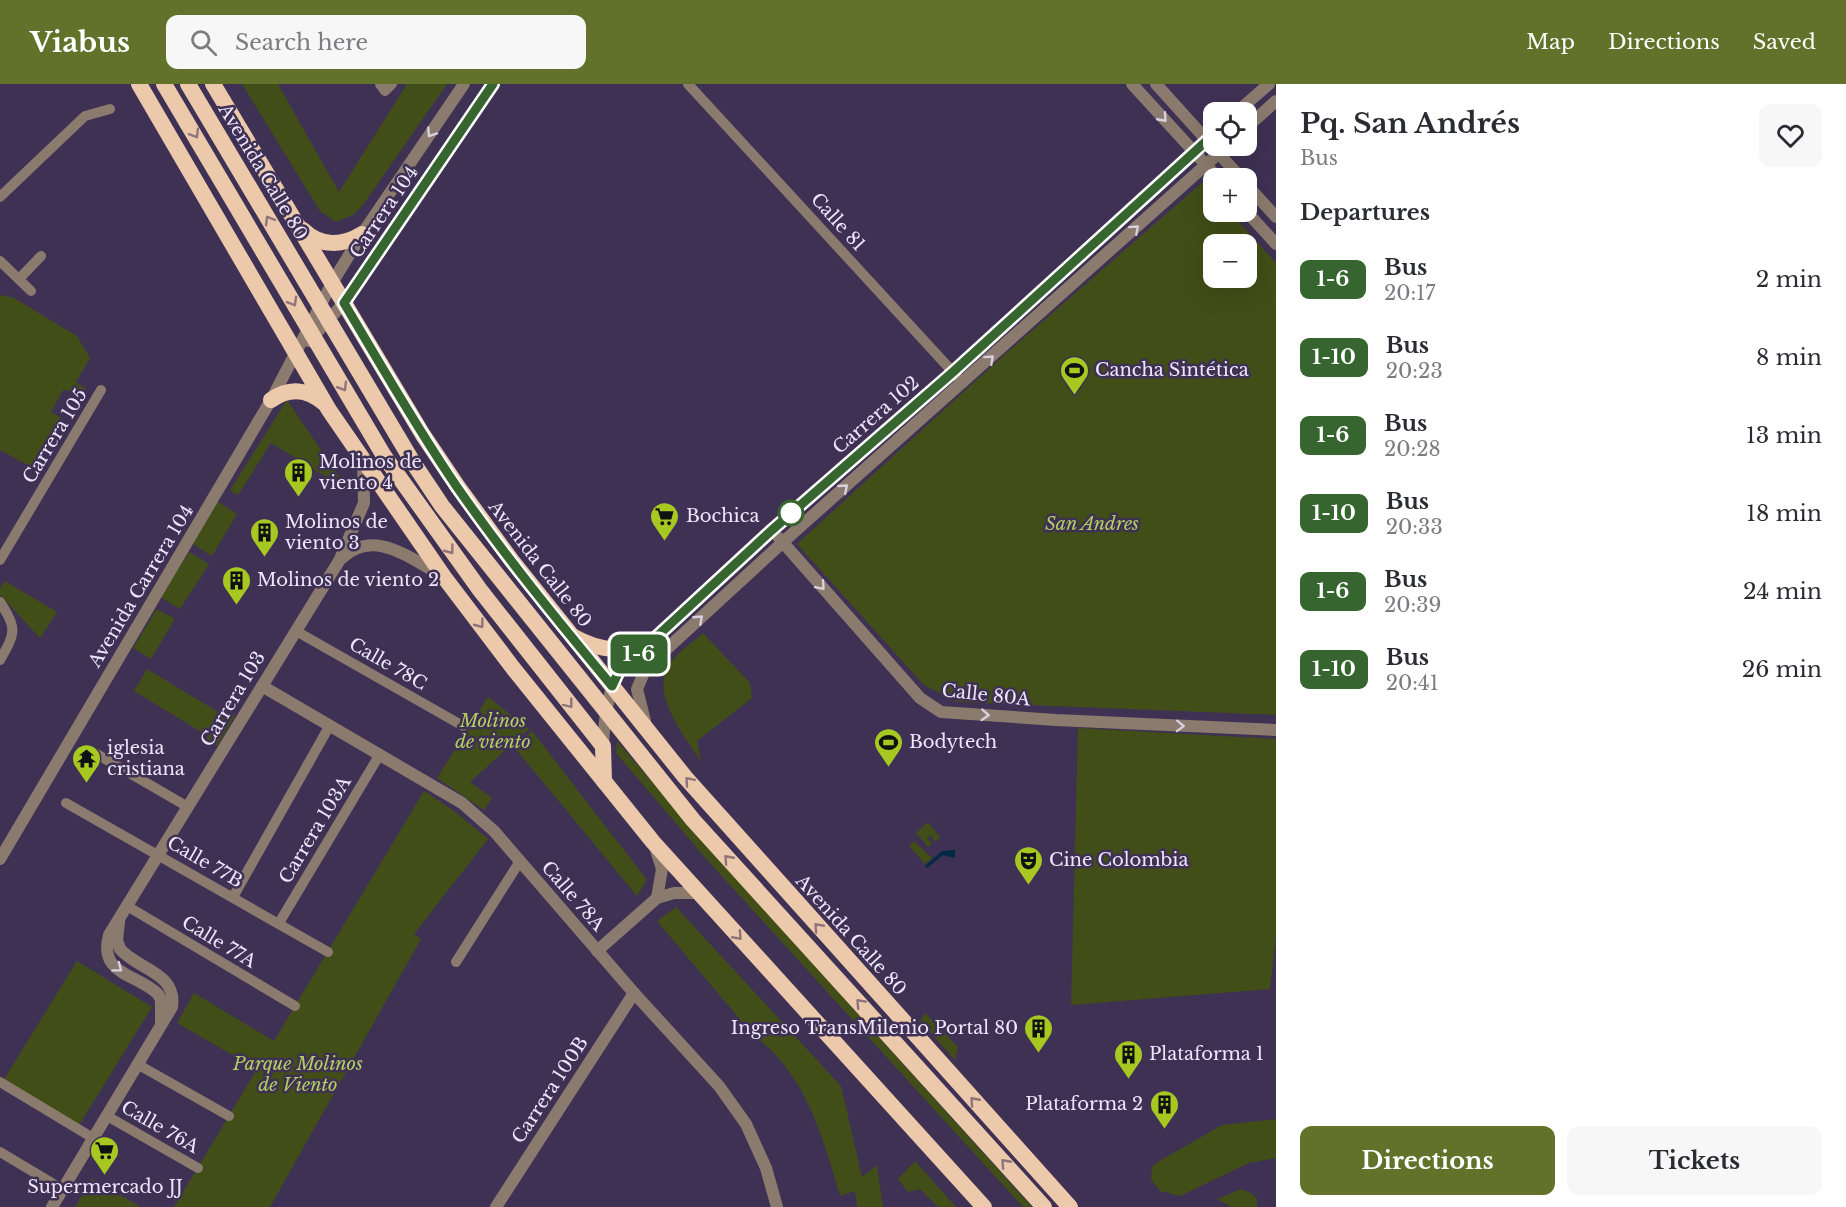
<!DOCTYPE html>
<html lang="en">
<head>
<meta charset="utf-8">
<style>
  :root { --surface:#fff; --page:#f7f7f7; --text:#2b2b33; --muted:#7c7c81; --accent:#62722b }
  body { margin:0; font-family:"Libre Baskerville",serif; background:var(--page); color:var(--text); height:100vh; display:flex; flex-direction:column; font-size:22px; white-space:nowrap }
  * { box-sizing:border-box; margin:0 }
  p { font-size:20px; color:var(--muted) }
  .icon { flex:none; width:33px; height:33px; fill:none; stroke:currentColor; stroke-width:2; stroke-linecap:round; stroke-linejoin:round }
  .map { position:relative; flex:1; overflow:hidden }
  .drawer { display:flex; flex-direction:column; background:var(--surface); width:570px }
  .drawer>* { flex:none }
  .badge { padding:0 12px; border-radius:9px; font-size:21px; line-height:39px }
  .fabs { position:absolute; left:1203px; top:18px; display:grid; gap:12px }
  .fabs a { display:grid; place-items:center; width:54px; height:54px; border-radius:12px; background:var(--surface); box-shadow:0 6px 24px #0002; font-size:30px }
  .map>.badge { position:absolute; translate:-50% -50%; box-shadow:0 0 0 3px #fff }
  h2 { padding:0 24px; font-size:22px; line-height:54px }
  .round { display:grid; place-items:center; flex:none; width:63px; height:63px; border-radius:12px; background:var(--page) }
  .summary { display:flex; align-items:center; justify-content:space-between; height:102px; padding:0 24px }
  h1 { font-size:28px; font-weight:700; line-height:45px }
  .primary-button { display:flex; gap:12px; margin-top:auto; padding:12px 24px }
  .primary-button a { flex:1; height:69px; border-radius:12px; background:var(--accent); color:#fff; font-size:24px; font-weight:700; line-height:69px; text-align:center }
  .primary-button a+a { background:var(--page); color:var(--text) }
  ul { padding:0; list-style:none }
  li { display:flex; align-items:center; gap:18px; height:78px; padding:0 24px }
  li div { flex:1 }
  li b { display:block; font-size:22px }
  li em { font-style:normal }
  li .badge { min-width:66px; font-weight:700; text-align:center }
  header { display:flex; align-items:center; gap:36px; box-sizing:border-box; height:84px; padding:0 30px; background:var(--accent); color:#fff }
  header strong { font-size:28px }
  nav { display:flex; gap:33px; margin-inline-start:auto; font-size:21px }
  .search { width:420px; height:54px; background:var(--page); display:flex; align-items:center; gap:15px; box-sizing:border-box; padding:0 21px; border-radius:12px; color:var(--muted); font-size:22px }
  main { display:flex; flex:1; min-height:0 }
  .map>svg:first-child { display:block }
</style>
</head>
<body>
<header>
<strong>Viabus</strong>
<div class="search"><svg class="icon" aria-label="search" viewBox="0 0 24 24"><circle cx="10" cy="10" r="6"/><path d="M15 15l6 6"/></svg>Search here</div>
<nav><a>Map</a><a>Directions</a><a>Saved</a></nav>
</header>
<main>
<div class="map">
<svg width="1276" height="1123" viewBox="0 0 1276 1123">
  <rect width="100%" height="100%" fill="#3f3154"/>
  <g fill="#414e17" fill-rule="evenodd">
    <polygon points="242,0 278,0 339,108 407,0 447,0 363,121 353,131 336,138 320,127"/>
    <path d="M 1204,97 L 1213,108 L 1214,128 L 1230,128 L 1276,179 L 1276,631 L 957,618 L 924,601 L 797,460 L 1003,272 ZM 1246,160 L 1246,194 L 1214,194 L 1214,160 Z"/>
    <polygon points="0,211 14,214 77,252 90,274 76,298 86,305 84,308 63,306 51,328 60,333 35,385 0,366"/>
    <polygon points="287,316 349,407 271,359 238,411 230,406"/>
    <polygon points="217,417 237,430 212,472 191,459"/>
    <polygon points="189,468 209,480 180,525 160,513"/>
    <polygon points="5,497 57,528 40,554 0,511 0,504"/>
    <polygon points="157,525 175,535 151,575 133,564"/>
    <path d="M 703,549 L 750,599 L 752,614 L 697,657 L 701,678 C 686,653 650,611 669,581 C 677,568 692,559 703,549 Z"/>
    <polygon points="147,585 220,629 206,651 134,607"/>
    <polygon points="488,613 529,645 470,698 492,714 484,726 437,694"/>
    <polygon points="224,625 235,632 217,662 206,655"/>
    <polygon points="1078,644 1276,655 1276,853 1270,905 1071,921"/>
    <polygon points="532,647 647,796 637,812 514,663"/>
    <polygon points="617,657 712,768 1032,1123 1023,1123 708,777 616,669"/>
    <polygon points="424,707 454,727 488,755 414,850 421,855 270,1123 174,1123 257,985 177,939 194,909 274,957"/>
    <polygon points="928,738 940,753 935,758 931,751 927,755 933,759 928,763 916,749"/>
    <polygon points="914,757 932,774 925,780 909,762"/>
    <path d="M 676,823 L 841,1002 L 862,1093 L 877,1081 L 883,1123 L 857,1123 L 855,1107 L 840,1112 C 824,1056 805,987 754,952 L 657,837 Z"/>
    <polygon points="77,877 152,923 78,1043 3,997"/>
    <polygon points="925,929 958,963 955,976 920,937"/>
    <polygon points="1276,1035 1276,1074 1249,1079 1180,1112 1160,1107 1151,1096 1152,1083 1156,1079 1222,1041"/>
    <polygon points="915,1077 956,1123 938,1123 920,1105 908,1108 898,1095"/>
    <polygon points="92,1095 141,1123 75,1123"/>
    <polygon points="1241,1105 1251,1109 1257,1115 1257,1123 1231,1123 1217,1115"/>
  </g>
  <polygon fill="#002944" points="955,766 955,774 943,771 927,784 925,782 942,767"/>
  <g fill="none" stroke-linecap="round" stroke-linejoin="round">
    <g stroke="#8b7b6e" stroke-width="10">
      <polyline points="380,0 385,7 392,0"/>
      <polyline points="688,0 963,299"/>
      <polyline points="0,113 85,32 110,25"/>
      <polyline points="0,177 31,207"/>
      <polyline points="19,195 41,172"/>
      <polyline points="0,476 101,306"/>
      <path d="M 0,518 C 17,545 16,548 0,576"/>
      <polyline points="296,547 463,642"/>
      <polyline points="95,669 188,723"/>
      <polyline points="66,719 328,868"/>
      <polyline points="233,813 330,641"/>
      <polyline points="127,822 295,922"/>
      <polyline points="279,839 380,670"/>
      <polyline points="456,878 520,777"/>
      <polyline points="137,980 229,1032"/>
      <polyline points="0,998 93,1054"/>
      <polyline points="107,1032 198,1084"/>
      <polyline points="0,1068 62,1105"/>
    </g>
    <g stroke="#8b7b6e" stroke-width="12">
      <polyline points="1132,0 1218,94"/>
      <polyline points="1156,0 1241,94"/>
      <polyline points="1237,28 1269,0"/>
      <polyline points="1246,44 1276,17"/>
      <polyline points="1246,100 1276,133"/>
      <polyline points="1246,127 1276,160"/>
      <polyline points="309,257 344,219 493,0"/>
      <polyline points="779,454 920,614 941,628 1056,636 1276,646"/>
      <path d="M 342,474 C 374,444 409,474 441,491"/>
      <polyline points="262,602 462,719 494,747 634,909 719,1002 746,1040 766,1084 777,1123"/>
      <polyline points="645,637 637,605 646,584 783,458 1227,62"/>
      <path d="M 603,662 C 604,637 607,611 618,589 L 772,446 L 953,288 L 1214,49"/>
      <polyline points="656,766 662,785 657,814"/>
      <polyline points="0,775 271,316 332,199 362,150 464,0"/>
      <polyline points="597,867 657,814 674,809 698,809"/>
      <path d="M 161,941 L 161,916 L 158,910 C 136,889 98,891 109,851 L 339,477 L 364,419 L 363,378"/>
      <path d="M 52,1123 L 172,923 C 177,888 138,886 120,865 L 117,856 L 119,838"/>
      <polyline points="496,1123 634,909"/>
    </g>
    <g stroke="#edc9ab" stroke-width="16">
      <polyline points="139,0 329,326 444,493 513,584 653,758 984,1123"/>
      <polyline points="164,0 384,372 480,506 603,662 604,697"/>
      <polyline points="188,0 414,380 442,422 693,736 1044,1123"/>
      <polyline points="213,0 423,351 458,403 512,477 685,693 1070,1123"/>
      <path d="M 303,146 C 320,163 343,162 362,150"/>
      <path d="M 271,316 C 289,303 308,305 324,319"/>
      <path d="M 574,553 C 599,567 623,569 650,560"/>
    </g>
  </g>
  <defs><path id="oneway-chevron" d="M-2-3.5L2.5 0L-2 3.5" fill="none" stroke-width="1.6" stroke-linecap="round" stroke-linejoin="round" transform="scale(1.5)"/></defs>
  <g stroke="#d9d0df">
    <use href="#oneway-chevron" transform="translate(1163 34) rotate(48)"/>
    <use href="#oneway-chevron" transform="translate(431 49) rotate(124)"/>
    <use href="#oneway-chevron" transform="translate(1135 145) rotate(-42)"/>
    <use href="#oneway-chevron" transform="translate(990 275) rotate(-42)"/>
    <use href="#oneway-chevron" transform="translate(844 404) rotate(-41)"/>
    <use href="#oneway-chevron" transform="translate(821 502) rotate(49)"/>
    <use href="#oneway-chevron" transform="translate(699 535) rotate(-43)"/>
    <use href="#oneway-chevron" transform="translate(985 631) rotate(4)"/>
    <use href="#oneway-chevron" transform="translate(1180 642) rotate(2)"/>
    <use href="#oneway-chevron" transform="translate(118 884) rotate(37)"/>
  </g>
  <g stroke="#8d757b">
    <use href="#oneway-chevron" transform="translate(195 50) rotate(59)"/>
    <use href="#oneway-chevron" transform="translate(269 136) rotate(-121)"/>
    <use href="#oneway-chevron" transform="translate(293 218) rotate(60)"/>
    <use href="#oneway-chevron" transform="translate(343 303) rotate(59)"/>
    <use href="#oneway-chevron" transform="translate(450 466) rotate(53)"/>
    <use href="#oneway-chevron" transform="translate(480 540) rotate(53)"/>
    <use href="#oneway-chevron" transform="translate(569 620) rotate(52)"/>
    <use href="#oneway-chevron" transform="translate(689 697) rotate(-131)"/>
    <use href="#oneway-chevron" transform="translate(728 775) rotate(-132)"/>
    <use href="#oneway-chevron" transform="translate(818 843) rotate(-132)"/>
    <use href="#oneway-chevron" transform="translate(738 852) rotate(48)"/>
    <use href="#oneway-chevron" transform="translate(860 919) rotate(-133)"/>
    <use href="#oneway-chevron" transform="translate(974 1017) rotate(-132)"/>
    <use href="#oneway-chevron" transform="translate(1005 1079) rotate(-132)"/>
  </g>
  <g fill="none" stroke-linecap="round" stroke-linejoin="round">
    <defs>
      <path id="line" d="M 493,0 L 344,219 C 381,281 416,343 457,403 C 505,472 558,537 612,602 L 618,589 L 627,580 L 772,446 L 953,288 L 1214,50"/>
    </defs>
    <use href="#line" stroke="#fff" stroke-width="14"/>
    <use href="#line" stroke="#36652f" stroke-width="9"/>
  </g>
  <defs>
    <symbol id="stadium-pin" viewBox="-11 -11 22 30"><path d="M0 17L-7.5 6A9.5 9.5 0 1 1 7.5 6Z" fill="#a6c821" stroke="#3f3154"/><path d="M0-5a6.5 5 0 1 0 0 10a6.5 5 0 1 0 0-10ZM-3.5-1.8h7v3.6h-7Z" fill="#111"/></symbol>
    <symbol id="building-pin" viewBox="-11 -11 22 30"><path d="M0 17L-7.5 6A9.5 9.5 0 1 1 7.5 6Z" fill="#a6c821" stroke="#3f3154"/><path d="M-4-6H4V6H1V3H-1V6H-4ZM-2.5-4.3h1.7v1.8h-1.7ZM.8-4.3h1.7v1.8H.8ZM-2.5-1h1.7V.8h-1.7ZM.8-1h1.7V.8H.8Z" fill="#111"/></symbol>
    <symbol id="supermarket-pin" viewBox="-11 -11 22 30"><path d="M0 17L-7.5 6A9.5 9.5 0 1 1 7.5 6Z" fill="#a6c821" stroke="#3f3154"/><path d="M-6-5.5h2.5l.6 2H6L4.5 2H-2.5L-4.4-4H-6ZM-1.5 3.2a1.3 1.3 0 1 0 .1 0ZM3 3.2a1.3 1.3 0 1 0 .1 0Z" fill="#111"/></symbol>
    <symbol id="temple-pin" viewBox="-11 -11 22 30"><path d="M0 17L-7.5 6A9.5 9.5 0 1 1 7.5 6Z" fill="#a6c821" stroke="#3f3154"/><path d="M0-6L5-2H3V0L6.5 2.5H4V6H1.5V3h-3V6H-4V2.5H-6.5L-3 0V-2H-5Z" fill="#111"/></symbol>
    <symbol id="theatre-pin" viewBox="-11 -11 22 30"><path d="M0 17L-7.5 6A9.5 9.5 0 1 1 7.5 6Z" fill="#a6c821" stroke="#3f3154"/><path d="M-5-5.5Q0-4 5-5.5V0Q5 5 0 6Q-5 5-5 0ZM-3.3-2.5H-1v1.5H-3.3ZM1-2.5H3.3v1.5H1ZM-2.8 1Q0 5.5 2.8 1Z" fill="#111"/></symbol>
  </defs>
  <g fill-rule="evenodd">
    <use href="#stadium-pin" x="1058" y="270" width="33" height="45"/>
    <use href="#building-pin" x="282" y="372" width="33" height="45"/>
    <use href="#supermarket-pin" x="648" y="416" width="33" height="45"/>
    <use href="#building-pin" x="248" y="432" width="33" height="45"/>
    <use href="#building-pin" x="220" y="480" width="33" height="45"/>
    <use href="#stadium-pin" x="872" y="642" width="33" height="45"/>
    <use href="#temple-pin" x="70" y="658" width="33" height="45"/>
    <use href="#theatre-pin" x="1012" y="760" width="33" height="45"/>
    <use href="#building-pin" x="1022" y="928" width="33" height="45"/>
    <use href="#building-pin" x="1112" y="954" width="33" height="45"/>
    <use href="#building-pin" x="1148" y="1004" width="33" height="45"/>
    <use href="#supermarket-pin" x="88" y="1050" width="33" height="45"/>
  </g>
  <circle fill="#fff" stroke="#36652f" stroke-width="3" cx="791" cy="429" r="12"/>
  <g text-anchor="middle" stroke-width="5" stroke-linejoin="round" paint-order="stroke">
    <g font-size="18" fill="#ede5fb" stroke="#3f3154">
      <text transform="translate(263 88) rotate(59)" y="6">Avenida Calle 80</text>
      <text transform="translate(384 128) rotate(-56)" y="6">Carrera 104</text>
      <text transform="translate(838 138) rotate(48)" y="6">Calle 81</text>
      <text transform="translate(876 331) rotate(-41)" y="6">Carrera 102</text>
      <text transform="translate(55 352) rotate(-59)" y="6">Carrera 105</text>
      <text transform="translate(540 480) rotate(52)" y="6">Avenida Calle 80</text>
      <text transform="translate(141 502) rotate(-59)" y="6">Avenida Carrera 104</text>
      <text transform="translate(388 580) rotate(30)" y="6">Calle 78C</text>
      <text transform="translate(986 611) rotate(6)" y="6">Calle 80A</text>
      <text transform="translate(233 615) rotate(-59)" y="6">Carrera 103</text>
      <text transform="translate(315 746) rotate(-59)" y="6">Carrera 103A</text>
      <text transform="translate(205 778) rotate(30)" y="6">Calle 77B</text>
      <text transform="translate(573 812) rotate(49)" y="6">Calle 78A</text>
      <text transform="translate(851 851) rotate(48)" y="6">Avenida Calle 80</text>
      <text transform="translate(219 858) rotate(31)" y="6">Calle 77A</text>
      <text transform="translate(550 1006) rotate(-57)" y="6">Carrera 100B</text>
      <text transform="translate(160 1043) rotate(30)" y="6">Calle 76A</text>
    </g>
    <g font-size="18" fill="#ede5fb" stroke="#3f3154" text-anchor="start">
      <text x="1095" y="292">Cancha Sintética</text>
      <text x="319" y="384">Molinos de<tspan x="319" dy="21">viento 4</tspan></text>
      <text x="686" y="438">Bochica</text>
      <text x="285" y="444">Molinos de<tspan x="285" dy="21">viento 3</tspan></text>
      <text x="257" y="502">Molinos de viento 2</text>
      <text x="909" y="664">Bodytech</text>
      <text x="107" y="670">iglesia<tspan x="107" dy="21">cristiana</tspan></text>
      <text x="1049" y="782">Cine Colombia</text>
      <text x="1018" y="950" text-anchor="end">Ingreso TransMilenio Portal 80</text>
      <text x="1149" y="976">Plataforma 1</text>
      <text x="1143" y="1026" text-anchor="end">Plataforma 2</text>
      <text x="105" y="1109" text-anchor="middle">Supermercado JJ</text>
    </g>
    <g font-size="18" font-style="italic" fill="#b4d062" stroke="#3f3154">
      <text x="1092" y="446">San Andres</text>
      <text x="493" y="643">Molinos<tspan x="493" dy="21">de viento</tspan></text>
      <text x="298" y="986">Parque Molinos<tspan x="298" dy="21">de Viento</tspan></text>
    </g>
  </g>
</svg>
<div class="fabs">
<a><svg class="icon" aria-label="locate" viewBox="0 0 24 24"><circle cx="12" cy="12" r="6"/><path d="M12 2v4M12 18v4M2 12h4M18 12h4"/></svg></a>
<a>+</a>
<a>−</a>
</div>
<b class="badge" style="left:639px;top:570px;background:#36652f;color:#fff">1-6</b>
</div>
<section class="drawer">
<div class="summary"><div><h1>Pq. San Andrés</h1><p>Bus</p></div><a class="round"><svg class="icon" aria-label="heart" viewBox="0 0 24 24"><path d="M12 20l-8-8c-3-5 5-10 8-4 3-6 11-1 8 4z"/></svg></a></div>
<h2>Departures</h2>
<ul>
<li><span class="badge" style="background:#36652f;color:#fff">1-6</span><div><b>Bus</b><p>20:17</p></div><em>2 min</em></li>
<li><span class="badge" style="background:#36652f;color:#fff">1-10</span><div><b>Bus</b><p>20:23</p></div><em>8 min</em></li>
<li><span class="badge" style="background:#36652f;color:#fff">1-6</span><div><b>Bus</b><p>20:28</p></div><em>13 min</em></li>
<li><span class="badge" style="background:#36652f;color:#fff">1-10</span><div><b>Bus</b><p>20:33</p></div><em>18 min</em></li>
<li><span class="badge" style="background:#36652f;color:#fff">1-6</span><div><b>Bus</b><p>20:39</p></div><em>24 min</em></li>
<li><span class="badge" style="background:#36652f;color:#fff">1-10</span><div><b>Bus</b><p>20:41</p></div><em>26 min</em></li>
</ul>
<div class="primary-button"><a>Directions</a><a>Tickets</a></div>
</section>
</main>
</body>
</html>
